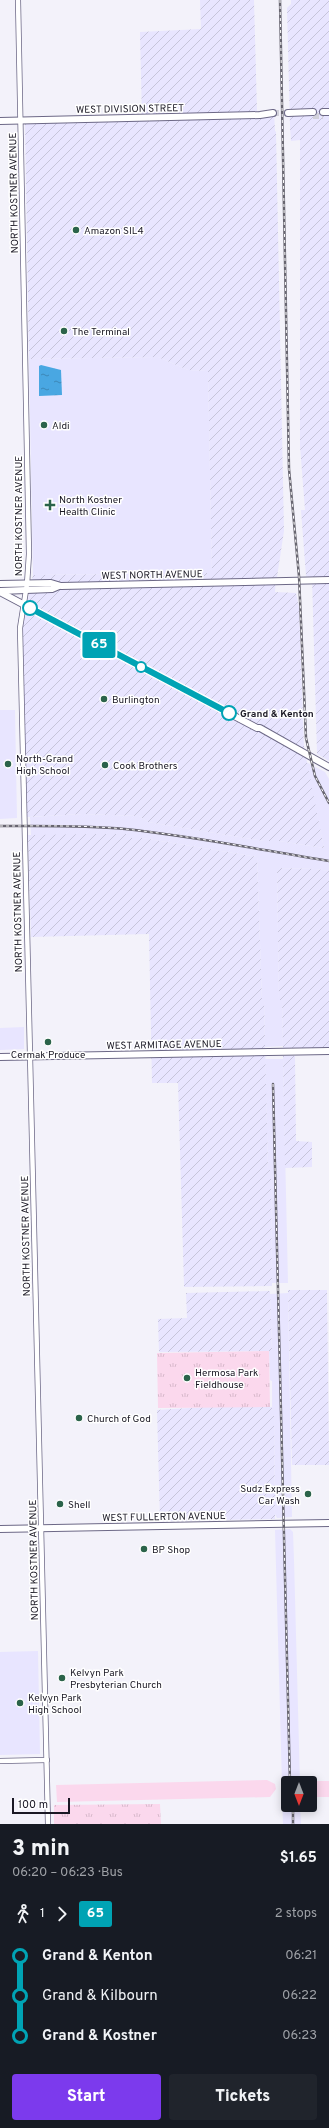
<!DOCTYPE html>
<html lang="en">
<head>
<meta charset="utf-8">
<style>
  :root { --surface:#171b24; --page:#20242c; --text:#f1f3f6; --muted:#9ea1a6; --accent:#7c3aed }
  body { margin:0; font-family:Overpass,sans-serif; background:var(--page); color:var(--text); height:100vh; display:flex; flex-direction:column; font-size:15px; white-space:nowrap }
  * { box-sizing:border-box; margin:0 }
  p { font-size:13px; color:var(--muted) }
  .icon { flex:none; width:22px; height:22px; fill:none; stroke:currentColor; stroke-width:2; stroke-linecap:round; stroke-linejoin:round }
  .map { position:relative; height:1824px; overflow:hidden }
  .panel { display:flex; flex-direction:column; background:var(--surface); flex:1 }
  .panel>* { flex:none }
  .badge { padding:0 8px; border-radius:3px; font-size:14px; line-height:26px }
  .needle { width:26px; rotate:180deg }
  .tools { position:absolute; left:281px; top:1776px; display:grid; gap:8px }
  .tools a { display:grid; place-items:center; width:36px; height:36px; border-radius:4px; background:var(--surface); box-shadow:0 2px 10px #0003; font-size:20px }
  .scale { position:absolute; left:12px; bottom:10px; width:58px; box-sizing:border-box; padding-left:4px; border:2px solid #1a1824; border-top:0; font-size:11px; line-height:14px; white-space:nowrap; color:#1a1824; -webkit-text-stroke:3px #fff; paint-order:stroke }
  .map>.badge { position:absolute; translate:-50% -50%; box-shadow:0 0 0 2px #fff }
  .legs { display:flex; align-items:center; gap:6px; height:44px; padding:0 12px; font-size:13px }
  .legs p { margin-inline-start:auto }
  .overview { display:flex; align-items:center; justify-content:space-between; height:68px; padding:0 12px }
  h1 { font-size:22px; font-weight:800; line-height:30px }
  .primary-button { display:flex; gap:8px; margin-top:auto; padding:8px 12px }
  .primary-button a { flex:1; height:46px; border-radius:4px; background:var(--accent); color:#fff; font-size:16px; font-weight:800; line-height:46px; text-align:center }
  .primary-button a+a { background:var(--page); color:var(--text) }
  ul { padding:0 12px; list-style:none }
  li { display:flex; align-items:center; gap:14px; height:40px; font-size:15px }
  li i { display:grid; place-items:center; width:6px; height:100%; margin:0 5px; background:currentColor }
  li i::after { content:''; width:10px; height:10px; margin:-5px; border:3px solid; border-radius:50%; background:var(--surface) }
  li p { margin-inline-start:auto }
  li:first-child i { background:linear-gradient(#0000 50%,currentColor 0) }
  li:last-child i { background:linear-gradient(currentColor 50%,#0000 0) }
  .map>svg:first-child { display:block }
</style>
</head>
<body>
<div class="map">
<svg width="329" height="1824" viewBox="0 0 329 1824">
  <defs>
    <pattern id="industrial-furrows" width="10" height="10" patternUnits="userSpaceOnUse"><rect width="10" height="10" fill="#e8e5ff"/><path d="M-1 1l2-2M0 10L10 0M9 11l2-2" fill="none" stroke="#c6c4da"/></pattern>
    <pattern id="park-tufts" width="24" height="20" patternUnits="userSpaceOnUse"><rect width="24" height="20" fill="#fbd8ed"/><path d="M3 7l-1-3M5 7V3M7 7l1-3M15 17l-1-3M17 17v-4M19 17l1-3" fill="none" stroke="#d7b9cb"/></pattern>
    <pattern id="water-ripples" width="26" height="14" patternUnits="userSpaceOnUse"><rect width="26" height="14" fill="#49a7e2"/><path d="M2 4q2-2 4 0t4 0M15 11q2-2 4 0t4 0" fill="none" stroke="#3c87b7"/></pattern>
  </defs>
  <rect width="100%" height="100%" fill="#f3f2fa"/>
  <g fill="#e8e5ff">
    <polygon points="158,357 188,370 208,371 212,573 33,575 29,359"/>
    <polygon points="0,710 15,710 17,818 0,819"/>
    <polygon points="306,762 325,772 329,779 329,871 316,869 277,868 279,1000 282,1000 283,1046 265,1047 264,1000 262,1000 257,857 142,838 126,838 127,835 31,835 30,817 83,814 139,816 148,822 264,841 279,841 324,848"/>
    <polygon points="24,1027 24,1049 0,1050 0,1028"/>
    <polygon points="265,1059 283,1059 288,1283 272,1283 271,1170 268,1170"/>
    <polygon points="288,1293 292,1517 277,1518 275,1514 274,1416 272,1415 272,1381 270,1380 269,1351 272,1350 270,1294"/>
    <polygon points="290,1529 293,1532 294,1560 300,1783 282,1784 275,1530"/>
    <polygon points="38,1651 40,1754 0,1755 0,1652"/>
    <polygon points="282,1795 288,1795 288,1805 300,1805 301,1824 283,1824"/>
  </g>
  <g fill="url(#industrial-furrows)">
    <polygon points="200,0 254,0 257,111 274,111 275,131 276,132 284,531 277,577 276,577 275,592 296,593 299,607 304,747 324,848 279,841 264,841 148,822 139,816 83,814 27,817 22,629 33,575 212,573 208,371 188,370 158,357 29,359 25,124 142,120 140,32 201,29"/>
    <polygon points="291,0 329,0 329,761 317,754 312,577 306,576 301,510 305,510 300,446 300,140 291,141 290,127 287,8 291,4"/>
    <polygon points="95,834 127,834 127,838 142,838 257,857 262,1000 264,1000 268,1170 271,1170 272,1286 184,1287 184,1285 178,1083 152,1083 149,934 31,937 28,835"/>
    <polygon points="277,868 316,869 329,871 329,1048 283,1048 282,1000 279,1000"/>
    <polygon points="283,1056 295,1056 296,1141 312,1142 312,1167 285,1168"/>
    <polygon points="288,1290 327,1290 329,1465 292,1465"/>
    <polygon points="270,1291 272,1351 159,1352 158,1319 187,1318 186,1293"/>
    <polygon points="205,1407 272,1407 272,1415 274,1416 275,1519 160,1521 157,1410"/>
  </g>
  <g fill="#fbd8ed">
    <polygon points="267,1780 275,1784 276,1789 270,1797 57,1802 56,1785"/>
    <polygon points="308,1781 329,1781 329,1797 310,1797 310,1783"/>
  </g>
  <g fill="url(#park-tufts)">
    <polygon points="269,1351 270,1407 158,1408 157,1353"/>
    <polygon points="160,1804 161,1824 54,1824 54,1805"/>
  </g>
  <polygon fill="url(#water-ripples)" points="41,365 61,370 62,395 39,396 39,366"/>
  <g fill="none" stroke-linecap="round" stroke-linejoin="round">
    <g stroke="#d2d1da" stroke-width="6" stroke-dasharray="6 3" stroke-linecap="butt">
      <polyline points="273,113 288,113"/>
      <polyline points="313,116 323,116"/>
    </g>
    <defs>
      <g id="minor">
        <polyline points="18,0 29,554 27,584 20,628 48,1824"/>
        <polyline points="0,1761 47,1760"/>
      </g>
      <g id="major">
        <polyline points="323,112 329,112"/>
        <polyline points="288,113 313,112"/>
        <polyline points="0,121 260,115 273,113"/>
        <polyline points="0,584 51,583 61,586 329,580"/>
        <polyline points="0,591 52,589 59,586"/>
        <polyline points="0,592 257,728 260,728 329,767"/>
        <polyline points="0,1057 329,1051"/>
        <polyline points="0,1529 329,1523"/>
      </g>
    </defs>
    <use href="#minor" stroke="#6c6886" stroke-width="6"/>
    <use href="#major" stroke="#6c6886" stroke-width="8"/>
    <use href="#minor" stroke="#fff" stroke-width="4.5"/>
    <use href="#major" stroke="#fff" stroke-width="6"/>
    <defs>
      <g id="rail">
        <polyline points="280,0 289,469 299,576 306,738 315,776 329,803"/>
        <path d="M 0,826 C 42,826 83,825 125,829 C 193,836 261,850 329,861"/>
        <polyline points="273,1084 290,1783"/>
        <polyline points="293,1805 293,1824"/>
      </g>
    </defs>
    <use href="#rail" stroke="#676570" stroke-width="2.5"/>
    <use href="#rail" stroke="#fff" stroke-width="1" stroke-dasharray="3" stroke-linecap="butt"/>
  </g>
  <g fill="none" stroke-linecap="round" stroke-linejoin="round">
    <defs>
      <polyline id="line-1" points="30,608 229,713"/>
    </defs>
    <use href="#line-1" stroke="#fff" stroke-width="9"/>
    <use href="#line-1" stroke="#00a3b4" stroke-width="6"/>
  </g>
  <g fill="#2b634a" stroke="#fff" stroke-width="1.5">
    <circle cx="76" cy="230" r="4"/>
    <circle cx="64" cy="331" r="4"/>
    <circle cx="44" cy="425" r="4"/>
    <path d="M48 499h4v4h4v4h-4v4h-4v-4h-4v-4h4z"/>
    <circle cx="104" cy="699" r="4"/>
    <circle cx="8" cy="764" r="4"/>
    <circle cx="105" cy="765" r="4"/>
    <circle cx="48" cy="1042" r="4"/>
    <circle cx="187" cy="1378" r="4"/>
    <circle cx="79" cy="1418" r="4"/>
    <circle cx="308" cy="1494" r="4"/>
    <circle cx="60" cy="1504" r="4"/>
    <circle cx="144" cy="1549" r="4"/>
    <circle cx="62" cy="1678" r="4"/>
    <circle cx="20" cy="1703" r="4"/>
  </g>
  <g fill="#fff" stroke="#00a3b4" stroke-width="2">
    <circle cx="30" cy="608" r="7"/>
    <circle cx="141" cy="667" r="5"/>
    <circle cx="229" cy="713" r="7"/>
  </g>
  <g text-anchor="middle" stroke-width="3" stroke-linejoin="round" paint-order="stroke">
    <g font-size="10" fill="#1a1824" stroke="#fff">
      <text transform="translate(130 108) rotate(-1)" y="4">WEST DIVISION STREET</text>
      <text transform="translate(13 193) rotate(-91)" y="4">NORTH KOSTNER AVENUE</text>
      <text transform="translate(18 516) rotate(-90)" y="4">NORTH KOSTNER AVENUE</text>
      <text transform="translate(152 574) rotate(-1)" y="4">WEST NORTH AVENUE</text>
      <text transform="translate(17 912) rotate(-91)" y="4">NORTH KOSTNER AVENUE</text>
      <text transform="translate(164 1044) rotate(-1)" y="4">WEST ARMITAGE AVENUE</text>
      <text transform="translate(25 1236) rotate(-91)" y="4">NORTH KOSTNER AVENUE</text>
      <text transform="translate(164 1516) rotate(-1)" y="4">WEST FULLERTON AVENUE</text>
      <text transform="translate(33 1560) rotate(-91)" y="4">NORTH KOSTNER AVENUE</text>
    </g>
    <g font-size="10" fill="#1a1824" stroke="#fff" text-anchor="start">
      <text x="84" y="234">Amazon SIL4</text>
      <text x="72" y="335">The Terminal</text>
      <text x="52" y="429">Aldi</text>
      <text x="59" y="503">North Kostner<tspan x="59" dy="12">Health Clinic</tspan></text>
      <text x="112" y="703">Burlington</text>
      <text x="16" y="762">North-Grand<tspan x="16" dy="12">High School</tspan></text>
      <text x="113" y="769">Cook Brothers</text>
      <text x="48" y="1058" text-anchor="middle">Cermak Produce</text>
      <text x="195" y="1376">Hermosa Park<tspan x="195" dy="12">Fieldhouse</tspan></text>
      <text x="87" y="1422">Church of God</text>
      <text x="300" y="1492" text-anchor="end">Sudz Express<tspan x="300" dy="12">Car Wash</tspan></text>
      <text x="68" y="1508">Shell</text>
      <text x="152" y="1553">BP Shop</text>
      <text x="70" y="1676">Kelvyn Park<tspan x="70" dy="12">Presbyterian Church</tspan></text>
      <text x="28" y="1701">Kelvyn Park<tspan x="28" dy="12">High School</tspan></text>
    </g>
    <g font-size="10" font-weight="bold" fill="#1a1824" stroke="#fff" text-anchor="start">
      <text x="240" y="717">Grand &amp; Kenton</text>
    </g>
  </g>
</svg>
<div class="tools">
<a><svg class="needle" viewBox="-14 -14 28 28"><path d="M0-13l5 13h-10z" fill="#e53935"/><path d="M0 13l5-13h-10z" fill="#9ea1a6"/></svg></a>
</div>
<div class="scale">100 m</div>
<b class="badge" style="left:99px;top:645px;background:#00a3b4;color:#fff">65</b>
</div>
<section class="panel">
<div class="overview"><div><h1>3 min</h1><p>06:20 – 06:23 · Bus</p></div><b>$1.65</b></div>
<div class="legs"><svg class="icon" aria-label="walk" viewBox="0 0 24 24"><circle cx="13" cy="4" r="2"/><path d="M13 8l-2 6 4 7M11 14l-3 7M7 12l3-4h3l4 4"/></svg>1<svg class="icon" aria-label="forward" viewBox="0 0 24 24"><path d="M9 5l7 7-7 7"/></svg><b class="badge" style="background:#00a3b4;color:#fff">65</b><p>2 stops</p></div>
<ul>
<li><i style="color:#00a3b4"></i><b>Grand &amp; Kenton</b><p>06:21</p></li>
<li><i style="color:#00a3b4"></i><span>Grand &amp; Kilbourn</span><p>06:22</p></li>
<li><i style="color:#00a3b4"></i><b>Grand &amp; Kostner</b><p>06:23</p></li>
</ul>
<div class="primary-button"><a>Start</a><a>Tickets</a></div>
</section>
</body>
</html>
